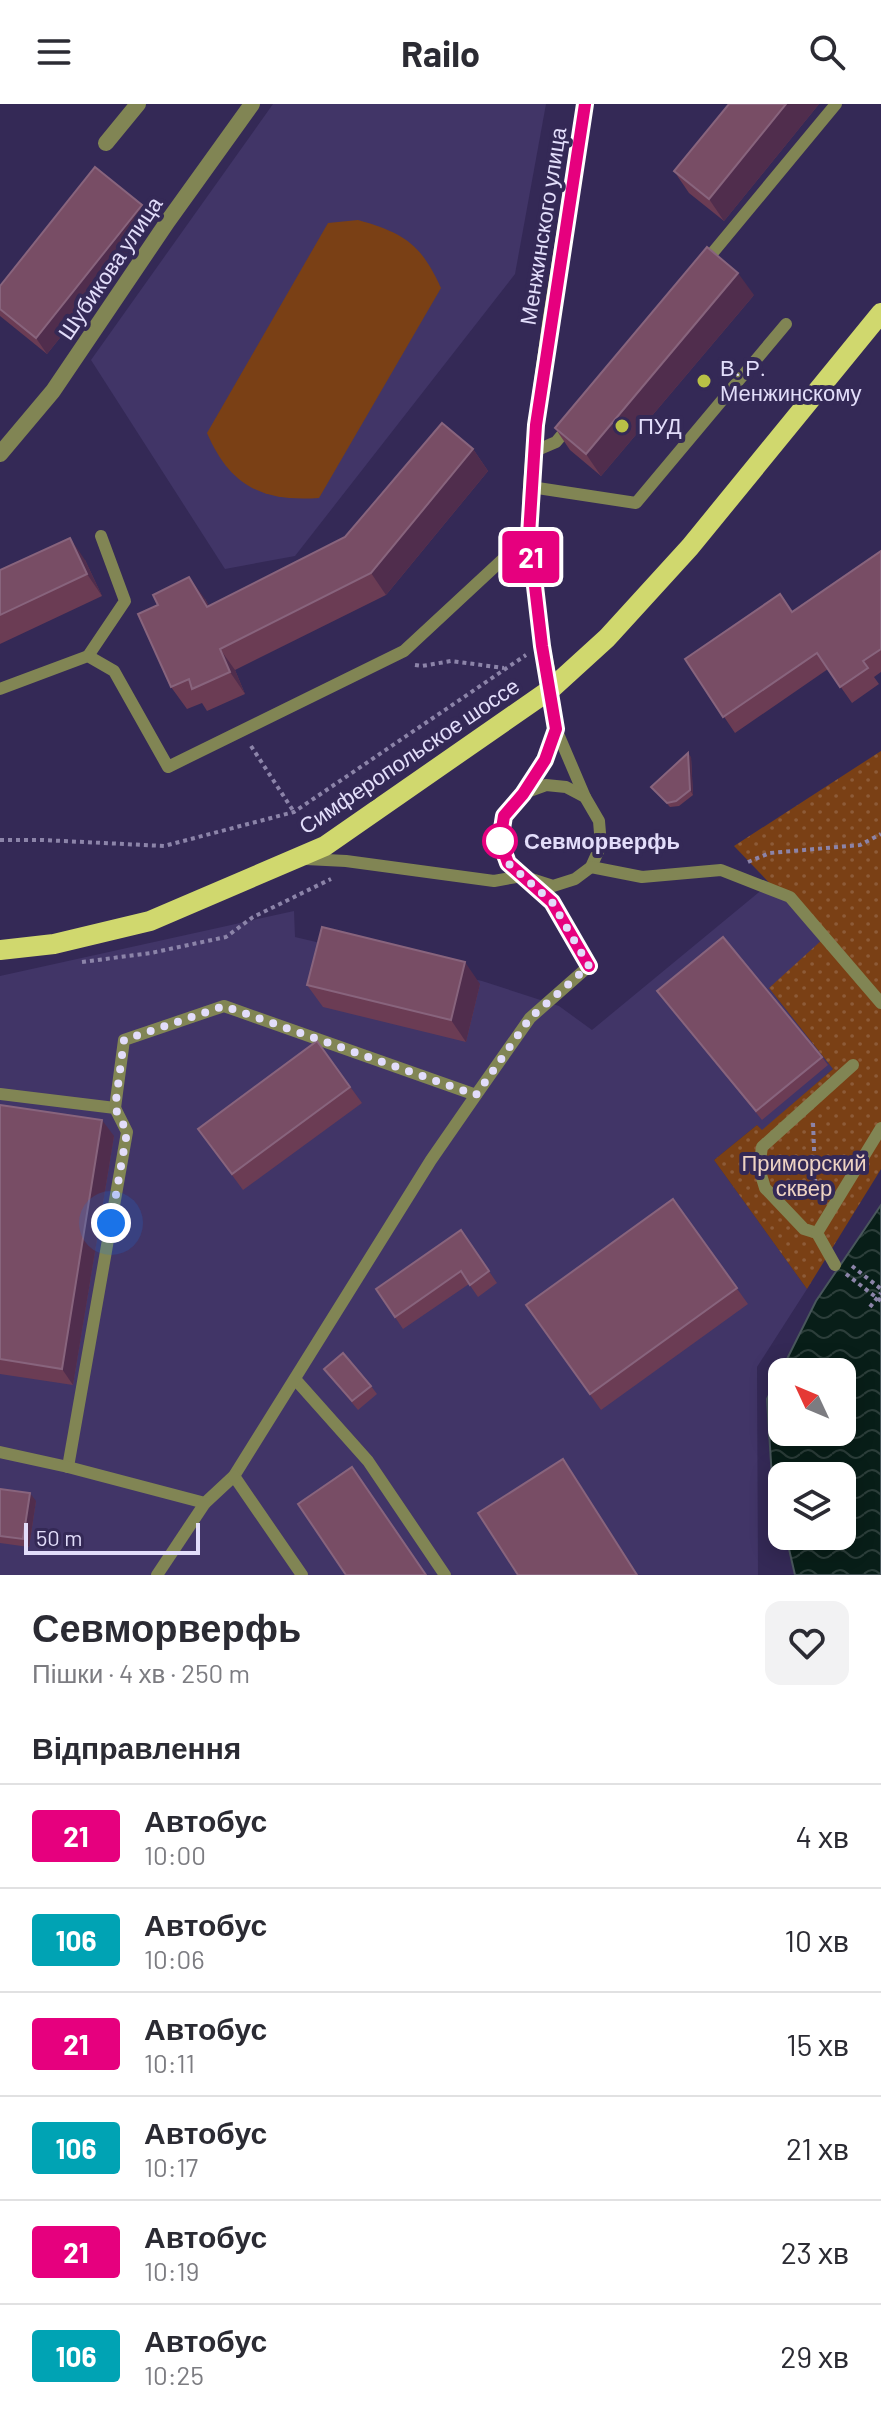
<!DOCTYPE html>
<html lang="uk">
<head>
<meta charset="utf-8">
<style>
  :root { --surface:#fff; --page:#f2f2f3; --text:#2b2b33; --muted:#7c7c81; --line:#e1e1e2 }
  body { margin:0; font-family:Barlow,sans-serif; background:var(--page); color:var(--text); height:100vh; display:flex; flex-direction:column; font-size:30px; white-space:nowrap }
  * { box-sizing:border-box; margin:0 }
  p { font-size:26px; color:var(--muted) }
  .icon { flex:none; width:44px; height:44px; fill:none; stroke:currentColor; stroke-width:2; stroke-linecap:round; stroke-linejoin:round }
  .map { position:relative; height:1471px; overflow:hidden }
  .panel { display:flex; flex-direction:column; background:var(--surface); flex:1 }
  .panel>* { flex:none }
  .badge { padding:0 16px; border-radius:6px; font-size:28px; line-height:52px }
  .needle { width:52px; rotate:314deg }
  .fabs { position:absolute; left:768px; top:1254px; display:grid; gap:16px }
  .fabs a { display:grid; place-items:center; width:88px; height:88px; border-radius:16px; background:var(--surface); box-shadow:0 4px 20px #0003; font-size:40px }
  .scale { position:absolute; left:24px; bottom:20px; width:176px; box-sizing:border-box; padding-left:8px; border:4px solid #e2ddfa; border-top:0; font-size:22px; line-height:28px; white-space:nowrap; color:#e2ddfa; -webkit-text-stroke:6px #342956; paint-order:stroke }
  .you { position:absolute; width:40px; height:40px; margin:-20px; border:6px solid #fff; border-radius:50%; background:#1a73e8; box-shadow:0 0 0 12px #1a73e833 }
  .map>.badge { position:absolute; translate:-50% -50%; box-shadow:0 0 0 4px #fff }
  h2 { padding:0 32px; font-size:30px; line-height:72px }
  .round { display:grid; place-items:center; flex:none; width:84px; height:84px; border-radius:16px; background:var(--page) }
  .summary { display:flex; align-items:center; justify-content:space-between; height:136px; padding:0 32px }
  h1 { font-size:38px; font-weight:700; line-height:60px }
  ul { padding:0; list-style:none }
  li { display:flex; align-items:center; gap:24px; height:104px; padding:0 32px; border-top:2px solid var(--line) }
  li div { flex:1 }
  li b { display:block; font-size:30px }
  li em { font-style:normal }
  li .badge { min-width:88px; font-weight:700; text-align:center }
  header { display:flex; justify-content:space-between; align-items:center; height:104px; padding:0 32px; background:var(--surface); font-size:36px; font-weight:700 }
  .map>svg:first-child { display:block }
</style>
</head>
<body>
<header><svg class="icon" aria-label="menu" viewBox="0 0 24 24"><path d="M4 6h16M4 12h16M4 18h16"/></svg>Railo<svg class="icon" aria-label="search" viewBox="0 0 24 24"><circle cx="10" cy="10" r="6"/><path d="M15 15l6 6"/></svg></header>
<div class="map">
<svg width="881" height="1471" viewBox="0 0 881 1471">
  <defs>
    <pattern id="park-dots" width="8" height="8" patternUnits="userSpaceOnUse" patternTransform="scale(2)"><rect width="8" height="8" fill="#7a4015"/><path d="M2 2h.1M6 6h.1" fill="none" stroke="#8d5b38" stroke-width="1.8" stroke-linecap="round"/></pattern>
    <pattern id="water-waves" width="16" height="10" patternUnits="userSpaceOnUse" patternTransform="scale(2)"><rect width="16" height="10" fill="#081e18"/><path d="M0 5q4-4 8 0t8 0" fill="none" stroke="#2c3e3a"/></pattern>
  </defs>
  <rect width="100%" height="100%" fill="#342956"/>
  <g fill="#413567">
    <polygon points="273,0 546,0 515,170 295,452 225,465 91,256"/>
    <polygon points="770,779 824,835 770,885 833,965 762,1027 757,1021 714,1056 807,1185 757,1263 758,1471 0,1471 0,872 294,807 295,833 482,877 559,902 592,926"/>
  </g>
  <path fill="#7a4015" d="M 358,116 C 404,129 421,140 441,184 L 319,394 C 262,398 230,382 207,329 L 328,119 Z"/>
  <polygon fill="url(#park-dots)" points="881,647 881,1065 807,1185 714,1056 757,1021 762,1026 833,965 769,884 823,835 734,742"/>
  <path fill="url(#water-waves)" stroke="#49575c" stroke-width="2" fill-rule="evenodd" d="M 881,1101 L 881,1471 L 795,1471 L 786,1432 L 842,1432 L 842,1372 L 782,1372 L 782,1416 L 772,1374 L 767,1295 L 816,1197 ZM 782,1268 L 842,1268 L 842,1328 L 782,1328 Z"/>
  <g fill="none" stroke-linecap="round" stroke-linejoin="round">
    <g stroke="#8c84a9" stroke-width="4" stroke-dasharray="4 4" stroke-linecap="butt">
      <polyline points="415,561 422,562 451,557 504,564"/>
      <polyline points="251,642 294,708"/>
      <polyline points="0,736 43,736 164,742 294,708 526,551"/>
      <polyline points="748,758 770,749 860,741 881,730"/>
      <polyline points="82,858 151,849 226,833 253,813 331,775"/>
      <polyline points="813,1019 816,1094"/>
      <polyline points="852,1162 881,1185"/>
      <polyline points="846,1170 881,1197"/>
      <polyline points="870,1203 881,1189"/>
    </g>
    <g stroke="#818554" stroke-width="12">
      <polyline points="705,158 836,0"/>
      <polyline points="535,347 556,338 571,320"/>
      <polyline points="531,383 636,399 786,220"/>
      <polyline points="88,552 125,497 101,432"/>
      <polyline points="0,585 88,552 114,567 168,663 404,547 529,431"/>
      <polyline points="551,585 556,625 585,693"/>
      <polyline points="306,755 346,757 494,777 522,772 553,782 575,775 591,763 601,741 599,717 585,693 566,683 546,681 524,689"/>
      <polyline points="591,763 642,773 721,766 790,793 881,899"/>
      <polyline points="0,990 115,1004 127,1028 68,1363"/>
      <polyline points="115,1004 124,936 224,902 476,991"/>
      <polyline points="817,1129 804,1125 765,1084 759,1064 762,1043 853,961"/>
      <polyline points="835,1161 817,1129 881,1024"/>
      <polyline points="295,1275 368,1357 445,1471"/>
      <polyline points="0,1348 68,1363 205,1399 234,1372 431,1056 476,991 530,914 589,862 552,798 508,759 500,737 504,712 523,690 545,656 556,625"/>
      <polyline points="234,1372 302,1471"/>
      <polyline points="157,1471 205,1399"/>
    </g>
    <g stroke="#818554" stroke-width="16">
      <polyline points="106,39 138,0"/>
      <polyline points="0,350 53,287 168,117 252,0"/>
    </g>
    <polyline stroke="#aeb463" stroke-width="16" points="551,585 542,542 529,431 531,383 536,321 550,220 585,0"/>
    <polyline stroke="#d0d86e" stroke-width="20" points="0,846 54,840 150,817 325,742 551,585 607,534 690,443 881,209"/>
  </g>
  <g fill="#6b3c54">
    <polygon points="729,0 819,0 724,117 689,89 674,67"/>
    <polygon points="142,101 153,117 47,250 0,212 0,182"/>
    <polygon points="754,191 601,372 570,346 555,324"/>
    <polygon points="473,345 488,367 386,491 235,566 245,590 207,607 202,599 187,605 171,583 205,495 209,502 345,433"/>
    <polygon points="881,447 881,568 874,573 879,580 852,599 828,565 735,629 685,555 793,508"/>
    <polygon points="85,456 102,492 0,540 0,466"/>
    <polygon points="691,653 693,691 679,702 670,703 651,683"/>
    <polygon points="480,880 466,938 323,903 307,881"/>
    <polygon points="657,887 822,953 828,961 762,1016"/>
    <polygon points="317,937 362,999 243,1086 198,1025"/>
    <polygon points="0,1001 114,1032 73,1281 0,1270"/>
    <polygon points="673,1095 748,1200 601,1306 526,1201"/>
    <polygon points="461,1126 497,1179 478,1193 469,1180 403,1225 376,1185"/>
    <polygon points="324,1265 371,1282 377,1290 358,1306"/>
    <polygon points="0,1385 36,1397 29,1443 0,1439"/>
  </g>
  <g fill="#502d4d">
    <polygon points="786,0 819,0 724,117 709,95"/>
    <polygon points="142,101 153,117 47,250 36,234"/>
    <polygon points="738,169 754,191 601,372 586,350"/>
    <polygon points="473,345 488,367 386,491 371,469"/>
    <polygon points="70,434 85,456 102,492 87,470"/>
    <polygon points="189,473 205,495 222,525 207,503"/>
    <polygon points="220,545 235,566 245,590 230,568"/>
    <polygon points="688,649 691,653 693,691 690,686"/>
    <polygon points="465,858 480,880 466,938 451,916"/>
    <polygon points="102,1016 114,1032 73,1281 62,1265"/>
    <polygon points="563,1355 574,1371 638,1471 637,1471"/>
    <polygon points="30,1389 36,1397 29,1443 23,1435"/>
  </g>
  <g fill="#784d65" stroke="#88647d" stroke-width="2">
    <polygon points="729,0 786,0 709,95 674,67"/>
    <polygon points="95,63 142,101 36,234 0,205 0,182"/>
    <polygon points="707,143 738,169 586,350 555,324"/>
    <polygon points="442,319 473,345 371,469 220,545 230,568 192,585 189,575 171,583 138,510 158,501 153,491 189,473 207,503 345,433"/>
    <polygon points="70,434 87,470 0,511 0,466"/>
    <polygon points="881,447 881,545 863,557 868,564 840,583 817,549 723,613 685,555 780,490 792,508"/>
    <polygon points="688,649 690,686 676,697 667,699 651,683"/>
    <polygon points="322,823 465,858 451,916 307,881"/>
    <polygon points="723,833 822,953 756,1007 657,887"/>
    <polygon points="317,937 350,983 232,1070 198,1025"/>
    <polygon points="0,1001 102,1016 62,1265 0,1255"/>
    <polygon points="673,1095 737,1184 590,1290 526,1201"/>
    <polygon points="461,1126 489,1167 470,1181 461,1167 395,1213 376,1185"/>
    <polygon points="343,1249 371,1282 352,1297 324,1265"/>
    <polygon points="563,1355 637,1471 518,1471 478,1409"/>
    <polygon points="352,1363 426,1471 346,1471 298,1400"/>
    <polygon points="0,1385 30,1389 23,1435 0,1432"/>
  </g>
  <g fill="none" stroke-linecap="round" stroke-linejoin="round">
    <defs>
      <polyline id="line" points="585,0 536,321 529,431 542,542 556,625 545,656 523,690 504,712 500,737 508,759 552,798 589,862"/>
    </defs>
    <use href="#line" stroke="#fff" stroke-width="18"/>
    <use href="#line" stroke="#e6007e" stroke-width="12"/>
    <polyline stroke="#e2ddfa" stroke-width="8" stroke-dasharray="0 14.4" points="111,1119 127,1028 115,1004 124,936 224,902 476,991 530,914 589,862 552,798 508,759 500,737"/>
  </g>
  <g fill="#b9c046" stroke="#342956" stroke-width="3">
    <circle cx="704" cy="277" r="8"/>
    <circle cx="622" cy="322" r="8"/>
  </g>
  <circle fill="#fff" stroke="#e6007e" stroke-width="4" cx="500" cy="737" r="16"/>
  <g text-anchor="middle" stroke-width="8" stroke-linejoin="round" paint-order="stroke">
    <g font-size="22" fill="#e2ddfa" stroke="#342956">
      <text transform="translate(543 122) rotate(-81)" y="8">Менжинского улица</text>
      <text transform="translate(110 164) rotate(-56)" y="8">Шубикова улица</text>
      <text transform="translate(409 652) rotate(-34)" y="8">Симферопольское шоссе</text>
    </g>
    <g font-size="22" fill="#e2ddfa" stroke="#342956" text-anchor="start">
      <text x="720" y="272">В. Р.<tspan x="720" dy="25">Менжинскому</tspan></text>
      <text x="638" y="330">ПУД</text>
    </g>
    <g font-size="22" font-weight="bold" fill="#e2ddfa" stroke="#342956" text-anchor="start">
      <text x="524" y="745">Севморверфь</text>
    </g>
    <g font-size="22" fill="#eed3c3" stroke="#342956">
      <text x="804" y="1067">Приморский<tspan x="804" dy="25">сквер</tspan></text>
    </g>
  </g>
</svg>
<div class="fabs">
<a><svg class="needle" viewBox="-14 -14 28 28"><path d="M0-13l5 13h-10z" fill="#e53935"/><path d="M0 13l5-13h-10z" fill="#7c7c81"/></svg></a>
<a><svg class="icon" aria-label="layers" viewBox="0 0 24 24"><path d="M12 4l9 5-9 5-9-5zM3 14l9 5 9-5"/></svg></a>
</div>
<div class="scale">50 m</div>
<div class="you" style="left:111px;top:1119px"></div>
<b class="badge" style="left:531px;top:453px;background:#e6007e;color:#fff">21</b>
</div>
<section class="panel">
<div class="summary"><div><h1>Севморверфь</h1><p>Пішки · 4 хв · 250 m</p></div><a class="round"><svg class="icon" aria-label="heart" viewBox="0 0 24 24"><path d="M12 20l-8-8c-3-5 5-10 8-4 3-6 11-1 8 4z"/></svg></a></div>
<h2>Відправлення</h2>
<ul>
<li><span class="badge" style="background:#e6007e;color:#fff">21</span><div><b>Автобус</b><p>10:00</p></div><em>4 хв</em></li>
<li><span class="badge" style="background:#00a3b4;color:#fff">106</span><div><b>Автобус</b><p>10:06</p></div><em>10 хв</em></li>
<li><span class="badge" style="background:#e6007e;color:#fff">21</span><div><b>Автобус</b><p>10:11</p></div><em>15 хв</em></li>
<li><span class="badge" style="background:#00a3b4;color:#fff">106</span><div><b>Автобус</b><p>10:17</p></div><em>21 хв</em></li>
<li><span class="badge" style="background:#e6007e;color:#fff">21</span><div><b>Автобус</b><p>10:19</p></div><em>23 хв</em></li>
<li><span class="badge" style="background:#00a3b4;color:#fff">106</span><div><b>Автобус</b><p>10:25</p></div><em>29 хв</em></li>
</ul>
</section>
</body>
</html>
